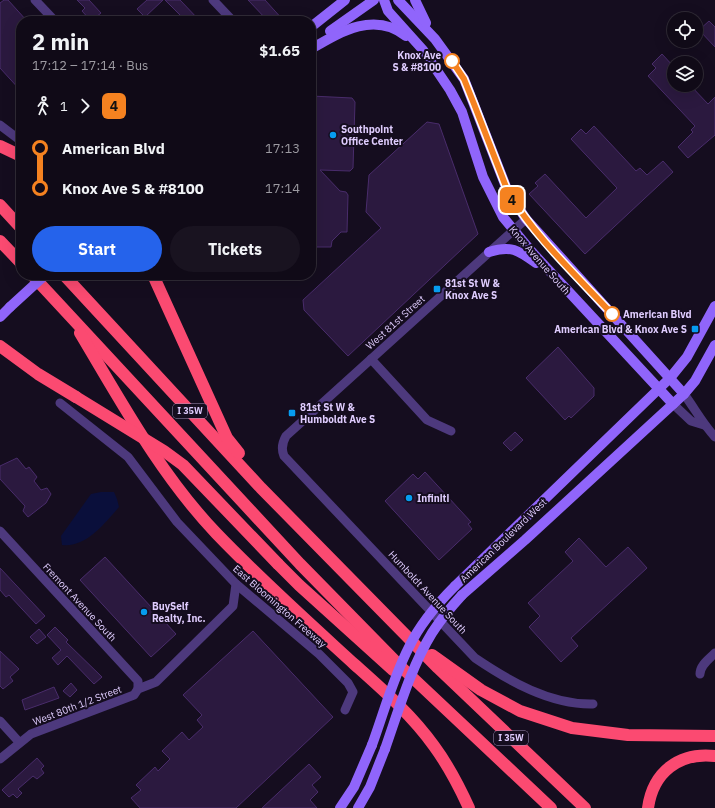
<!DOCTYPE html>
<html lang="en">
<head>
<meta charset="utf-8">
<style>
  :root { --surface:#100a17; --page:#191320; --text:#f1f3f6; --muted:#9c9aa1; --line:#302b36; --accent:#2563eb }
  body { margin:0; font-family:"IBM Plex Sans",sans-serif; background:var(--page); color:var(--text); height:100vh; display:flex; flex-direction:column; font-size:15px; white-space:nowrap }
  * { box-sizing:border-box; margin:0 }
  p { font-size:13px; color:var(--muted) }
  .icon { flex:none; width:22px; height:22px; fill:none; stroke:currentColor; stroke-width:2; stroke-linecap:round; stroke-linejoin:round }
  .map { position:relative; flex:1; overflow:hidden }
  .sheet { position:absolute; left:16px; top:16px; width:300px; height:264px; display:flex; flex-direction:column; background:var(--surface); border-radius:16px; box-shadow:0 4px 16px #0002,0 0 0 1px var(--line) }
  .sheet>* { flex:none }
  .badge { padding:0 8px; border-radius:6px; font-size:14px; line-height:26px }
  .tools { position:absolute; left:667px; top:12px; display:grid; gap:8px }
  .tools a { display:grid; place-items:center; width:36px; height:36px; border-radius:50%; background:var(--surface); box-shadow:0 4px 16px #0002,0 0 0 1px var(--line); font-size:20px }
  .map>.badge { position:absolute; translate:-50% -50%; box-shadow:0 0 0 2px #fff }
  .legs { display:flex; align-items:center; gap:6px; height:44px; padding:0 16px; font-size:13px }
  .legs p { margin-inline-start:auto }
  .head { display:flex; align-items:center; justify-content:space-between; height:68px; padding:0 16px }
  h1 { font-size:22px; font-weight:800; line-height:30px }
  .action { display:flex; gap:8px; margin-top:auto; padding:8px 16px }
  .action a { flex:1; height:46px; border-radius:24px; background:var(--accent); color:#fff; font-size:16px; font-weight:800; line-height:46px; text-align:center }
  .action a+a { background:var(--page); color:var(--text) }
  ul { padding:0 16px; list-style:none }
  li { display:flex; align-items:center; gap:14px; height:40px; font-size:15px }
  li i { display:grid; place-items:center; width:6px; height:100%; margin:0 5px; background:currentColor }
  li i::after { content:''; width:10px; height:10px; margin:-5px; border:3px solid; border-radius:50%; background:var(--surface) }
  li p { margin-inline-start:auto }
  li:first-child i { background:linear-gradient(#0000 50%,currentColor 0) }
  li:last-child i { background:linear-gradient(currentColor 50%,#0000 0) }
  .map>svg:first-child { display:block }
</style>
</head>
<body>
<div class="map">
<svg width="715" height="808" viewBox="0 0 715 808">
  <rect width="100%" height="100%" fill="#150d1f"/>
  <path fill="#0a0f3b" d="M 101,492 L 114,492 L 117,499 L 119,507 C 105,523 86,548 62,545 L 61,536 L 91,494 Z"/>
  <g fill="#2b193f" stroke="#492c6b">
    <polygon points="4,0 8,0 27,21 21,21 21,91 0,68 0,3"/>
    <polygon points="77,0 89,0 101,13 91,21 82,11 85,8"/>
    <polygon points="147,0 163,0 145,17 137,9"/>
    <polygon points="165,0 180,0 200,21 177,21 181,16"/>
    <polygon points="248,0 265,0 284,21 268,21"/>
    <polygon points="709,21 715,27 715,47 699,30"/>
    <polygon points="662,54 674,67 674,85 690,85 708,104 715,97 715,135 688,158 678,147 693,132 691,130 695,126 648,76 656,68 652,64"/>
    <polygon points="311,96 352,98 355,102 353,168 350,171 320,170 340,191 346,192 348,195 347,232 341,232 332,241 331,247 311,247"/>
    <polygon points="427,122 439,124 478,234 348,356 304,310 303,300 381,228 366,212 369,175"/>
    <polygon points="594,126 636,171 640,168 647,175 663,161 673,172 585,254 529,194 538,186 535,183 545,174 586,218 617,188 571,139 581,129 586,134"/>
    <polygon points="558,347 594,388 594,396 571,418 569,416 565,420 526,378"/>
    <polygon points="515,432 523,440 511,451 503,443"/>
    <polygon points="17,458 26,469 29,467 37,477 34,481 41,490 47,488 51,494 46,503 28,517 23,511 25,506 0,479 0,466"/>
    <polygon points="425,472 471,522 468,524 472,529 439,560 385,501 413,474 418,479"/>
    <polygon points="579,538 606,567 628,547 647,568 571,638 578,646 561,662 529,627 540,616 528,603 573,561 565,552"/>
    <polygon points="105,557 176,634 151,657 80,580"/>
    <polygon points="0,568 45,616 36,624 9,595 6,597 0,590"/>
    <polygon points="55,627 68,640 66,642 102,677 94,684 67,656 58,665 52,658 61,650 47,635"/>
    <polygon points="39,629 46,637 37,644 30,637"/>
    <polygon points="253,631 333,717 236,808 140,808 131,798 141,790 136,785 155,767 158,771 170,759 162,751 182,732 189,740 203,727 197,720 202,715 183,695"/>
    <polygon points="0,651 19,669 10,677 13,681 3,689 0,686"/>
    <polygon points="71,683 77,690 70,697 63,691"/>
    <polygon points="54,687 59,698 25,710 22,700"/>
    <polygon points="37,758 44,766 41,769 44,773 37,779 33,776 18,789 22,793 17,798 13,794 9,797 2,790"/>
    <polygon points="309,764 321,777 312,785 318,792 310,800 317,808 262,808"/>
  </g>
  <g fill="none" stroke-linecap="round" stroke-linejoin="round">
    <g stroke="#4d397d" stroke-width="9">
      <polyline points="35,0 55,21"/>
      <polyline points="213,0 233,21"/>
      <polyline points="0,125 21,141"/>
      <path d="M 526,219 L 286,436 C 282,443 281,449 284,456 L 475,658 C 509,681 550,705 593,704"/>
      <polyline points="371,359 427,420 451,431"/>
      <path d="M 684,394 C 695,409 703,424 715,437"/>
      <polyline points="60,403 128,457 177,522 236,584 319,654 348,683 353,692 345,710"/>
      <polyline points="673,404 691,421 704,425"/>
      <polyline points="0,531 138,681 138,689"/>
      <path d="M 700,674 C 700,665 709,659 715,653"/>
      <polyline points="0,721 19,742"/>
      <polyline points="0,759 31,734 134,695 138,689 156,682 233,606 236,584"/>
    </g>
    <g stroke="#9065fb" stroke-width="10">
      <polyline points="384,0 388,11 423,50 450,90 462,112 483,177 503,217 531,251 673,404"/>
      <polyline points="398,0 435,39 464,79 508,192 526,219 684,394"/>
      <polyline points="415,0 426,23"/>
      <polyline points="311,27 345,0"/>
      <polyline points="330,31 374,0"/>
      <path d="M 311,49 C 340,32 374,11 406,36"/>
      <path d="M 489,252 C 511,245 518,250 536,263"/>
      <polyline points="0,317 10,307"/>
      <polyline points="455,586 670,378 687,357 715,306"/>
      <polyline points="462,595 525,540 684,394 695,381 715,345"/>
      <polyline points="340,808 354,787 372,745"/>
      <polyline points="358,808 370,787 385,749"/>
    </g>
    <g stroke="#fb4a71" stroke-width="12">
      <polyline points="0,146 21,156"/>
      <polyline points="0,205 21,228"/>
      <polyline points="0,241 21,263"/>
      <polyline points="32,275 300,564 399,665 551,808"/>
      <polyline points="64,275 261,488 438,668 585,808"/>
      <polyline points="153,275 227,438 239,453"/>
      <path d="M 80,333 C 122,403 160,474 216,533 C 260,579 307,621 354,664 C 382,689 412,715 434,746 C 448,765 459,786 469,808"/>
      <polyline points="0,346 38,374 76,397"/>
      <polyline points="278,564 299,585 393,670"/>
      <polyline points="432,655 481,690 520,711 572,728 628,735 715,736"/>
      <path d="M 648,808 C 653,772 679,752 715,756"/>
    </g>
    <g stroke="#9065fb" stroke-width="10">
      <polyline points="10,307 45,275"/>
      <path d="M 372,745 C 384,712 393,678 409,647 C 420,624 437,604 455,586"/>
      <path d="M 385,749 C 398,712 411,667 432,633 C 441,619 451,607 462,595"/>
    </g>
    <polyline stroke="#fb4a71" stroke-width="12" points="76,397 164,451 183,465 278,564"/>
  </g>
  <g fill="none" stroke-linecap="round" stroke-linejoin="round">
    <defs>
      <path id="line-1" d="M 452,61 L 464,79 L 474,104 L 508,192 C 536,238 576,275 612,314"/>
    </defs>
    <use href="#line-1" stroke="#fff" stroke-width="9"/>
    <use href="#line-1" stroke="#f58220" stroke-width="6"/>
  </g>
  <g fill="#fff" stroke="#f58220" stroke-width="2">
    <circle cx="452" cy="61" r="7"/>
    <circle cx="612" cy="314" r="7"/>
  </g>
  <g fill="#069cf0" stroke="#150d1f" stroke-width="1.5">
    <circle cx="333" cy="135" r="4"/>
    <rect x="433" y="285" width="8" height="8" rx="2"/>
    <rect x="691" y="325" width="8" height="8" rx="2"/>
    <rect x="288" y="409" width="8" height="8" rx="2"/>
    <circle cx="409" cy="498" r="4"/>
    <circle cx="144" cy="612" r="4"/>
  </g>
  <g text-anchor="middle" stroke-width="4" stroke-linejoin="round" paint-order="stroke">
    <g fill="#150d1f" stroke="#a293bb" stroke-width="1">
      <rect x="173" y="404" width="34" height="14" rx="3"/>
      <rect x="494" y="731" width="34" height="14" rx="3"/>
    </g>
    <g font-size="9" font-weight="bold" fill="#dfccfe">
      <text x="190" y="414">I 35W</text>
      <text x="511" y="741">I 35W</text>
    </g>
    <g font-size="10" font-weight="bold" fill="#dfccfe" stroke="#150d1f" text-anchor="end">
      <text x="441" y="59">Knox Ave<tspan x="441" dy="12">S &amp; #8100</tspan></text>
      <text x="623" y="318" text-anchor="start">American Blvd</text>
    </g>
    <g font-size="10" font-weight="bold" fill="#dfccfe" stroke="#150d1f" text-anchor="start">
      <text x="341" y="133">Southpoint<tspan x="341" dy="12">Office Center</tspan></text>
      <text x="445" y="287">81st St W &amp;<tspan x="445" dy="12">Knox Ave S</tspan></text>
      <text x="687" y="333" text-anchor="end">American Blvd &amp; Knox Ave S</text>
      <text x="300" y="411">81st St W &amp;<tspan x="300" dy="12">Humboldt Ave S</tspan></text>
      <text x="417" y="502">Infiniti</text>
      <text x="152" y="610">BuySelf<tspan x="152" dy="12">Realty, Inc.</tspan></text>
    </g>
    <g font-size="10" fill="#dfccfe" stroke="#150d1f">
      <text transform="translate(540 260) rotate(49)" y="4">Knox Avenue South</text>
      <text transform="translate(395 322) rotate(-42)" y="4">West 81st Street</text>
      <text transform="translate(503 540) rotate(-44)" y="4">American Boulevard West</text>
      <text transform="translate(428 592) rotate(47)" y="4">Humboldt Avenue South</text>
      <text transform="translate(80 602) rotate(47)" y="4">Fremont Avenue South</text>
      <text transform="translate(280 606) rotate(41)" y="4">East Bloomington Freeway</text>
      <text transform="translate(77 705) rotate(-21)" y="4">West 80th 1/2 Street</text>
    </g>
  </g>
</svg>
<div class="tools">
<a><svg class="icon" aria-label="locate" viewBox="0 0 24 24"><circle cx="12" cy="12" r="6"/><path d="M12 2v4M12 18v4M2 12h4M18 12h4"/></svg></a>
<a><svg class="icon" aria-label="layers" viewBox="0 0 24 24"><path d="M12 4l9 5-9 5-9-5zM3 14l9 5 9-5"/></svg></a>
</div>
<b class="badge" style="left:512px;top:200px;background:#f58220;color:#111">4</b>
<section class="sheet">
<div class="head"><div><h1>2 min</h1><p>17:12 – 17:14 · Bus</p></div><b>$1.65</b></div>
<div class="legs"><svg class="icon" aria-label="walk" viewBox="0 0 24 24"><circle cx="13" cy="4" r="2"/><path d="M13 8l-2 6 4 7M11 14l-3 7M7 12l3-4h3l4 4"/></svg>1<svg class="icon" aria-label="forward" viewBox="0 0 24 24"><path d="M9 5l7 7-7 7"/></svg><b class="badge" style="background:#f58220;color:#111">4</b></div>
<ul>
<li><i style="color:#f58220"></i><b>American Blvd</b><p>17:13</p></li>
<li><i style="color:#f58220"></i><b>Knox Ave S &amp; #8100</b><p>17:14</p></li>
</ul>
<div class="action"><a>Start</a><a>Tickets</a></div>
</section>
</div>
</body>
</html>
